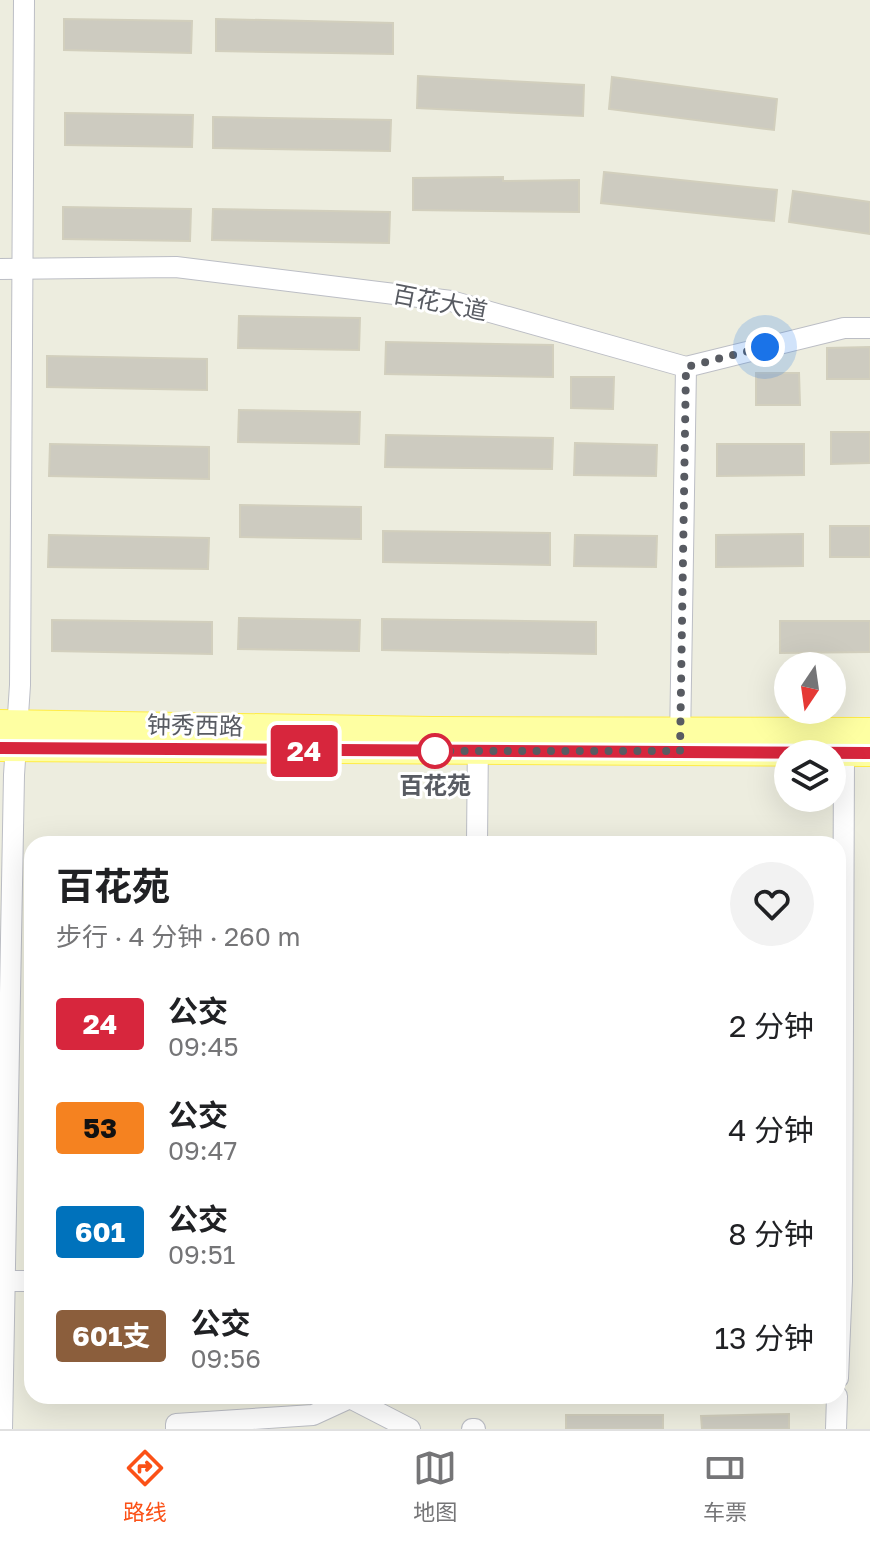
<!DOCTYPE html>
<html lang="zh">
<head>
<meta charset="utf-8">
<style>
  :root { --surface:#fff; --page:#f2f2f2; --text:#202124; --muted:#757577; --line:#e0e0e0; --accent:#fb5117 }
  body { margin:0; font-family:"Golos Text","Noto Sans SC",sans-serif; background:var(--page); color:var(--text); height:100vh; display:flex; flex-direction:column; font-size:30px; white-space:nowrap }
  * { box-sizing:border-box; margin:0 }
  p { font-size:26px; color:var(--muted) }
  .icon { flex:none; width:44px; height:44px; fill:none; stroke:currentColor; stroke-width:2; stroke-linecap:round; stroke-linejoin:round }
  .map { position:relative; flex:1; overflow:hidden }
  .panel { position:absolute; left:24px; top:836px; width:822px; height:568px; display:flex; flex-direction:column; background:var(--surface); border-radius:24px; box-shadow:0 8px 32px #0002 }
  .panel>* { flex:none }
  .badge { padding:0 16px; border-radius:6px; font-size:28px; line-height:52px }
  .needle { width:52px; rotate:193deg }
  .controls { position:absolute; left:774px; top:652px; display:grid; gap:16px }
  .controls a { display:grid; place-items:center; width:72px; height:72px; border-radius:50%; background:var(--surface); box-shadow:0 8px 32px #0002; font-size:40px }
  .you { position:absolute; width:40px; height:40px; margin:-20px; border:6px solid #fff; border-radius:50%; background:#1a73e8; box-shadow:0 0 0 12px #1a73e833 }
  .map>.badge { position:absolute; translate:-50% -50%; box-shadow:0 0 0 4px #fff }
  .round { display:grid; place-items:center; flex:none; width:84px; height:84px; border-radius:42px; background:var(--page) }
  .summary { display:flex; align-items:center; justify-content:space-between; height:136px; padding:0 32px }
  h1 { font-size:38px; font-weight:700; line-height:60px }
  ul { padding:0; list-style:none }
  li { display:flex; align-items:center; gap:24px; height:104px; padding:0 32px }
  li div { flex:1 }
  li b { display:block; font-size:30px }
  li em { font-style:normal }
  li .badge { min-width:88px; font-weight:700; text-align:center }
  .dock { display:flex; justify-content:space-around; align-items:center; height:112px; border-top:2px solid var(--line); background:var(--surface); font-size:22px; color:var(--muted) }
  .dock a { display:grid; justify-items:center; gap:4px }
  .dock .current { color:var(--accent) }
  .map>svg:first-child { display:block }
</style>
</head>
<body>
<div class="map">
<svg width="870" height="1429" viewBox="0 0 870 1429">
  <rect width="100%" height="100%" fill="#ededdf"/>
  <g fill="#cdcbc0" stroke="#d2cfbd" stroke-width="2">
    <polygon points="64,19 192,21 191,53 64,50"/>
    <polygon points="216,19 393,23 393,54 216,51"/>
    <polygon points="418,76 584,85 583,116 417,108"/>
    <polygon points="612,77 777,99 774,130 609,109"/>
    <polygon points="65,113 193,115 192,147 65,145"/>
    <polygon points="213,117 391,120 390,151 213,148"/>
    <polygon points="604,172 777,190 774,221 601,203"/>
    <polygon points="503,177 503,181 579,180 579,212 413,210 413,178"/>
    <polygon points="793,191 870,202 870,234 789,222"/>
    <polygon points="63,207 191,209 190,241 63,239"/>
    <polygon points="213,209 390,212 389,243 212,240"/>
    <polygon points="239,316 360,318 359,350 238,348"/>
    <polygon points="386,342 553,345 553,377 385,374"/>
    <polygon points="870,347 870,379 827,379 827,348"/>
    <polygon points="47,356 207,359 207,390 47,387"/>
    <polygon points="756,373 799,373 800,405 756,405"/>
    <polygon points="571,377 614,377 613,409 571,408"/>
    <polygon points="239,410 360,412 359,444 238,442"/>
    <polygon points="831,432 870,432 870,463 831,464"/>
    <polygon points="386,435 553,438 552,469 385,467"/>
    <polygon points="575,443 657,445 656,476 574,475"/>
    <polygon points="50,444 209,447 209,479 49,476"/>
    <polygon points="717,444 804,444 804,475 717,476"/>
    <polygon points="240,505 361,507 361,539 240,537"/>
    <rect x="830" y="526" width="40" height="31"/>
    <polygon points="383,531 550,533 550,565 383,562"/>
    <polygon points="803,534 803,566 716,567 716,535"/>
    <polygon points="49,535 209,538 208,569 48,567"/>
    <polygon points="575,535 657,536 656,567 574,566"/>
    <polygon points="239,618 360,620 359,651 238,649"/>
    <polygon points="382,619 596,622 596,654 382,650"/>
    <polygon points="52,620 212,622 212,654 52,651"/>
    <polygon points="780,621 870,621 870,652 780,653"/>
    <polygon points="789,1414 789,1429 702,1429 701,1416"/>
    <rect x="566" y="1415" width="97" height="14"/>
  </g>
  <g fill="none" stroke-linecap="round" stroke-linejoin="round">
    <defs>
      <g id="minor">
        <polyline points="0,269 176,267 451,301 686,367 844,328 870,328"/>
        <polyline points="680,743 686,367"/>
        <polyline points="477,844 478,736"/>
        <polyline points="5,1281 32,1281"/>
        <polyline points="838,1378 842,1281 844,753"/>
        <polyline points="350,1398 410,1429"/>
        <polyline points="2,1429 14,775 20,685 24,0"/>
        <polyline points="176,1429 176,1424 313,1415 350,1398"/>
        <polyline points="472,1429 475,1429"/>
        <polyline points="836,1429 837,1396"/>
      </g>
      <g id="major">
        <polyline points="0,723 432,730 870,731"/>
        <polyline points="0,748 870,753"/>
      </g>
    </defs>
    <use href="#minor" stroke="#bcbec5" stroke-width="22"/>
    <use href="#major" stroke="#ffec46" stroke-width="28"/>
    <use href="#minor" stroke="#fff" stroke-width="20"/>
    <use href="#major" stroke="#feffa2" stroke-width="26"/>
  </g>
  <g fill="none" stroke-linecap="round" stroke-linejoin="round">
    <defs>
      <polyline id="line" points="0,748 870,753"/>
    </defs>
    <use href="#line" stroke="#fff" stroke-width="18"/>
    <use href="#line" stroke="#d7263d" stroke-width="12"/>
    <polyline stroke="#585b62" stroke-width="8" stroke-dasharray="0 14.4" points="435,751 421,751 680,751 686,367 765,347"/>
  </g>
  <circle fill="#fff" stroke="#d7263d" stroke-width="4" cx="435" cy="751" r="16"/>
  <g text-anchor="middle" stroke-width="6" stroke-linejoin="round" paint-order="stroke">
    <g font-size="24" fill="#585b62" stroke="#fff">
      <text transform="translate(440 303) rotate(11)" y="8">百花大道</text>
      <text transform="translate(195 726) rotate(1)" y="8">钟秀西路</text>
    </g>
    <g font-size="24" font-weight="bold" fill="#585b62" stroke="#fff">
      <text x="435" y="794">百花苑</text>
    </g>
  </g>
</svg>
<div class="controls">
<a><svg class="needle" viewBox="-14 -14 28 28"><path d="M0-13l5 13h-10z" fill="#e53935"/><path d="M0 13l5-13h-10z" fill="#757577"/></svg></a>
<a><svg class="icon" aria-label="layers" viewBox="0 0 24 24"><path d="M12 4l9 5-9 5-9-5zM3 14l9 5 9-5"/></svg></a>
</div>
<div class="you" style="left:765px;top:347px"></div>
<b class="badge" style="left:304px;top:751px;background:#d7263d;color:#fff">24</b>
<section class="panel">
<div class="summary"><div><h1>百花苑</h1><p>步行 · 4 分钟 · 260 m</p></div><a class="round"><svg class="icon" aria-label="heart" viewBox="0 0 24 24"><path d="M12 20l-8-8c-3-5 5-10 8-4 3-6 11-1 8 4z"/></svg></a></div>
<ul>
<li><span class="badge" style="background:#d7263d;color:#fff">24</span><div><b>公交</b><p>09:45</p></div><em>2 分钟</em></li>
<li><span class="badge" style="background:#f58220;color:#111">53</span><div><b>公交</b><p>09:47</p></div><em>4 分钟</em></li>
<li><span class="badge" style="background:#0072bc;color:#fff">601</span><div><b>公交</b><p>09:51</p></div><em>8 分钟</em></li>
<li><span class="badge" style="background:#8b5e3c;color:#fff">601支</span><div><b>公交</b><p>09:56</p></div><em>13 分钟</em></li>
</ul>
</section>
</div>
<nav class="dock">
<a class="current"><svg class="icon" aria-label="directions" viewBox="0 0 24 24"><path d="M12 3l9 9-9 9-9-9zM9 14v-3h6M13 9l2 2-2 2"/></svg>路线</a>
<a><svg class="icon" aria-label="map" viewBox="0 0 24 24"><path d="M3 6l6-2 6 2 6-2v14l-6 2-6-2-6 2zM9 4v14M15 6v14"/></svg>地图</a>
<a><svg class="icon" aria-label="tickets" viewBox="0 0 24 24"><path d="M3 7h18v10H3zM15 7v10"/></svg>车票</a>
</nav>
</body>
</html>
